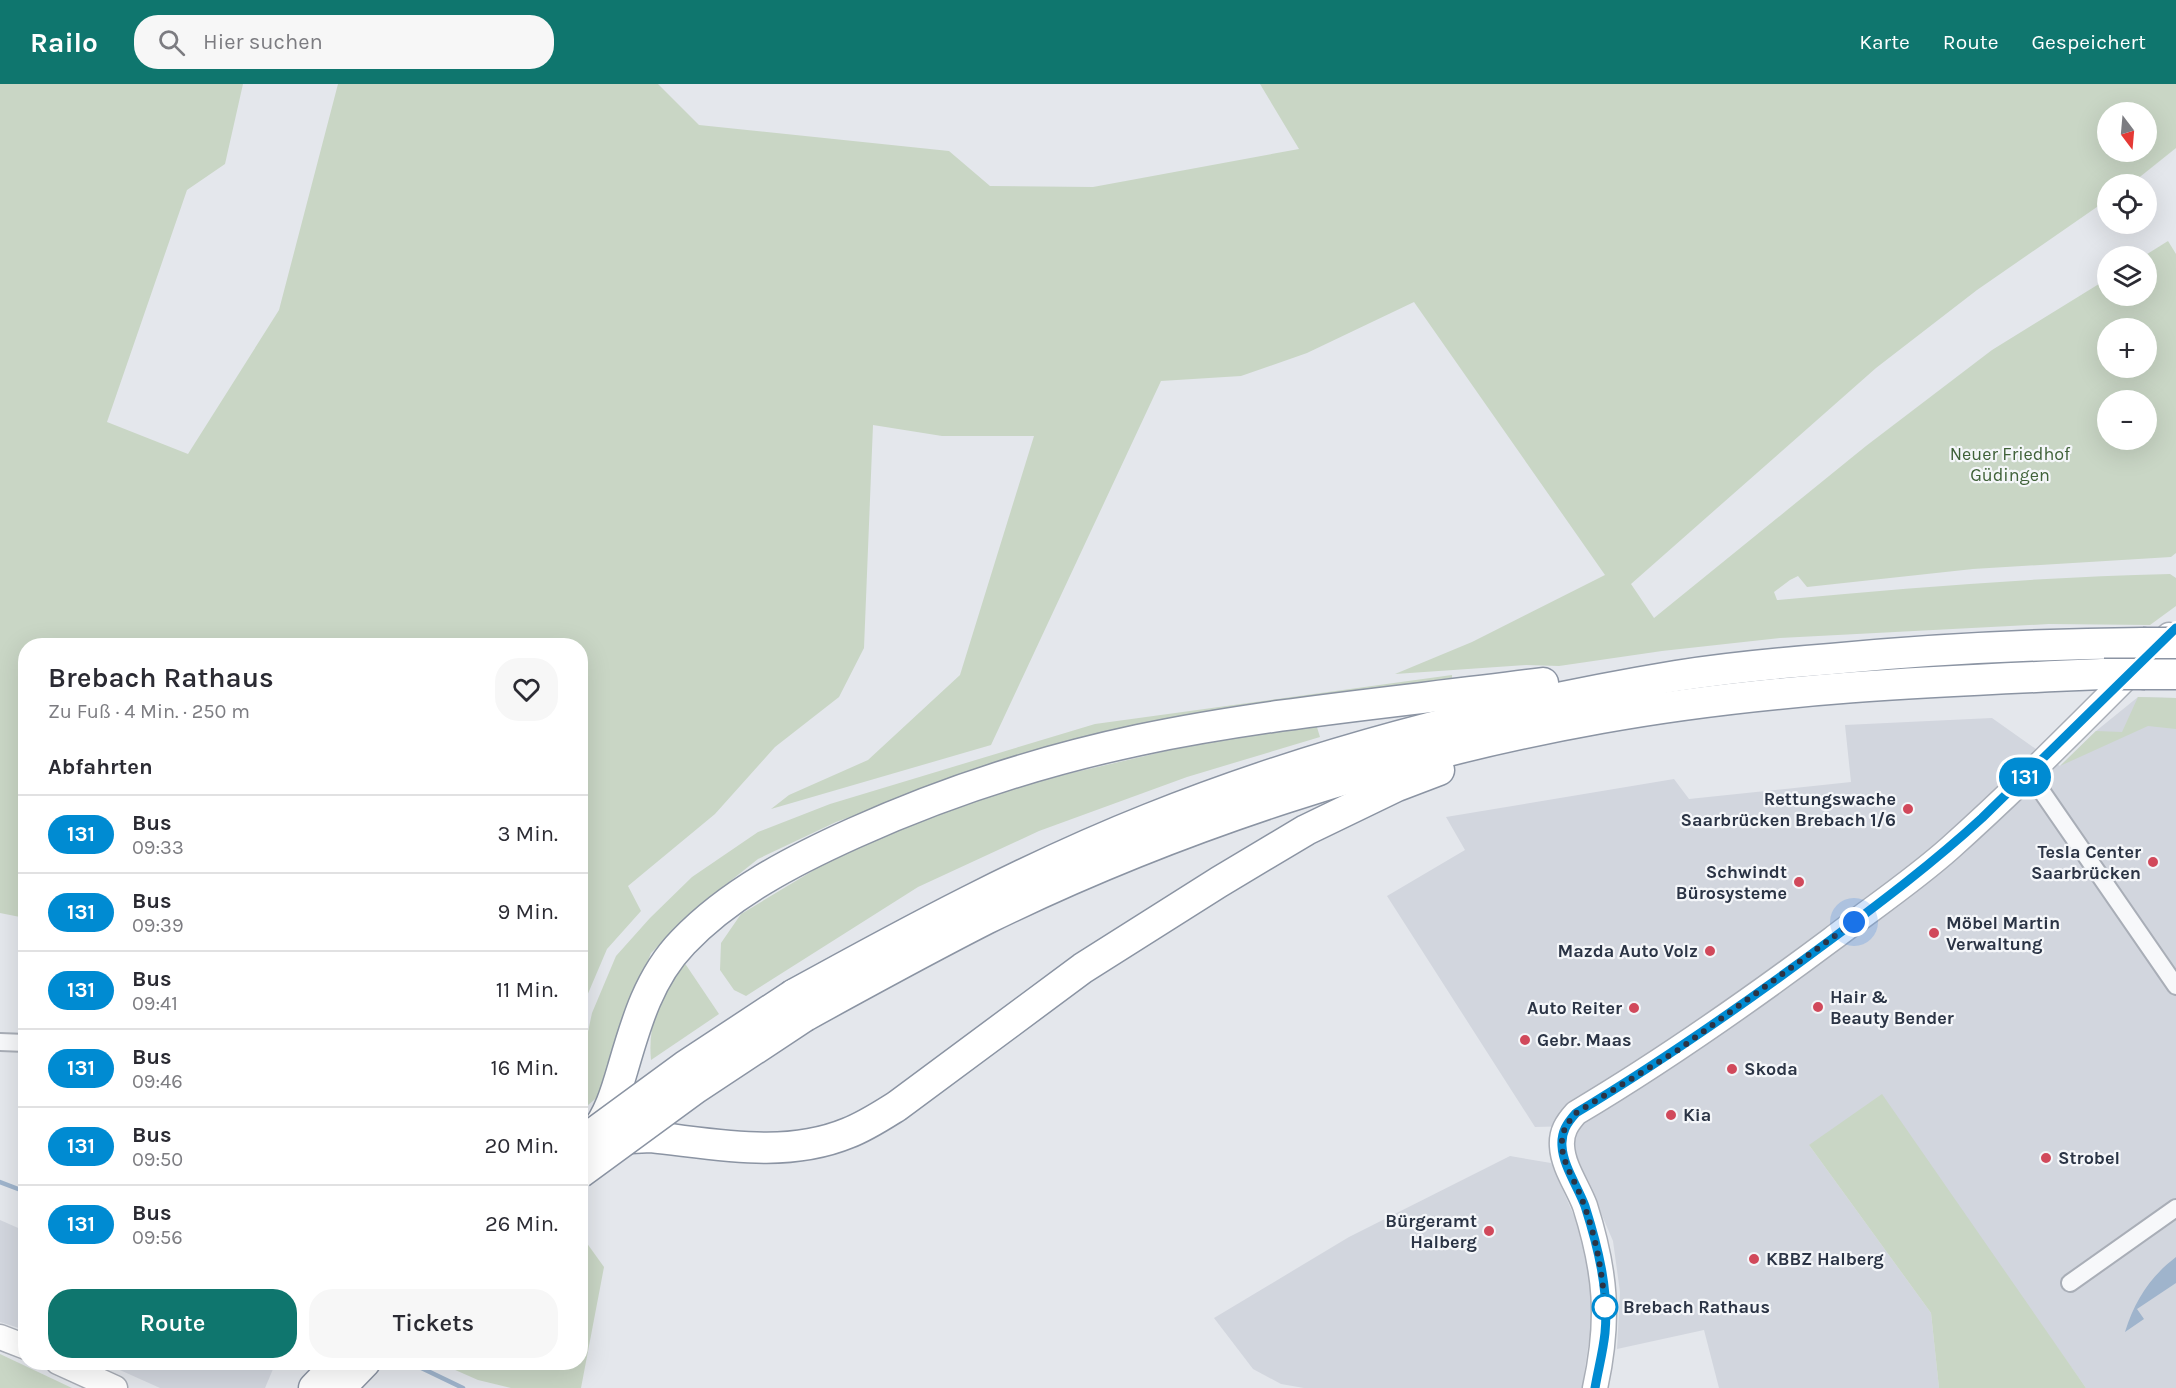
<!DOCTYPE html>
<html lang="de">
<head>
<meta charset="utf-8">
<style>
  :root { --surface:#fff; --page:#f7f7f7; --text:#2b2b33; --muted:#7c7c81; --line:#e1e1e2; --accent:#0f766e }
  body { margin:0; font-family:Karla,sans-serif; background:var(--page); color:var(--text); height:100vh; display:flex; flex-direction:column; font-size:22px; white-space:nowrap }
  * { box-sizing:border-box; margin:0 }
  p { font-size:20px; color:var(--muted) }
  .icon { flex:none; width:33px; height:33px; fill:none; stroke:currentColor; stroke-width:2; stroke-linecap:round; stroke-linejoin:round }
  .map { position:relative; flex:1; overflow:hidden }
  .drawer { position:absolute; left:18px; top:554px; width:570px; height:732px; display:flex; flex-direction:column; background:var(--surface); border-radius:24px; box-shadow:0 6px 24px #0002 }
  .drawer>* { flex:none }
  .badge { padding:0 12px; border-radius:20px; font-size:21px; line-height:39px }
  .needle { width:39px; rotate:164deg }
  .controls { position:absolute; left:2097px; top:18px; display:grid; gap:12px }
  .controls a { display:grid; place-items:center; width:60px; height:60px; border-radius:50%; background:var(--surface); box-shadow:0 6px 24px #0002; font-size:30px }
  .you { position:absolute; width:30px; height:30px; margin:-15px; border:4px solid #fff; border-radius:50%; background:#1a73e8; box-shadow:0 0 0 9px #1a73e833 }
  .map>.badge { position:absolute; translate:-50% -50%; box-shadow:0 0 0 3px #fff }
  h2 { padding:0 30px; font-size:22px; line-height:54px }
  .round { display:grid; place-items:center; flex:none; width:63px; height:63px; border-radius:24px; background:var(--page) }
  .summary { display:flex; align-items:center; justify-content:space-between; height:102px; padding:0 30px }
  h1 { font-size:28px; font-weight:600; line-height:45px }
  .action { display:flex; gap:12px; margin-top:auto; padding:12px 30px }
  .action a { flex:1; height:69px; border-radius:24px; background:var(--accent); color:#fff; font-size:24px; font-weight:600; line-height:69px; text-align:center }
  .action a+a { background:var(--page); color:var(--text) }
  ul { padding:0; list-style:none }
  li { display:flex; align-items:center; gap:18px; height:78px; padding:0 30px; border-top:2px solid var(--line) }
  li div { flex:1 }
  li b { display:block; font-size:22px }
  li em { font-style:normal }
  li .badge { min-width:66px; font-weight:700; text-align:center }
  header { display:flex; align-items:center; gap:36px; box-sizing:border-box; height:84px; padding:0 30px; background:var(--accent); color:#fff }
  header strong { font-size:28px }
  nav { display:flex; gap:33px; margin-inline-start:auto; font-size:21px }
  .search { width:420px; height:54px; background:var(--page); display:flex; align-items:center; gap:15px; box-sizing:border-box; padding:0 21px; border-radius:24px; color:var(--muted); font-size:22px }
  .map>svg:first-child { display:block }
</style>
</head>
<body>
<header>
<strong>Railo</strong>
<div class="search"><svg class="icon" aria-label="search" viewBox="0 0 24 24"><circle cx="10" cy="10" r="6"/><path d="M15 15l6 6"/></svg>Hier suchen</div>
<nav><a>Karte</a><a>Route</a><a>Gespeichert</a></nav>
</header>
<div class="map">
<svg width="2176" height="1304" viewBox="0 0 2176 1304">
  <rect width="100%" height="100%" fill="#e4e7ec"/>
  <g fill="#d2d6de">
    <polygon points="2138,613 2176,614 2176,1304 2086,1304 2025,1218 1809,1061 1931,1229 1939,1304 1719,1304 1704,1246 1617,1265 1620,1208 1613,1157 1577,1073 1572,1042 1535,1043 1387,812 1465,766 1446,733 1674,695 1689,715 1851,698 1845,641 1992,634 2060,682 2096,647"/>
    <polygon points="1510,1072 1551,1079 1588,1164 1594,1223 1582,1304 1304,1304 1281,1300 1253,1285 1214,1234 1349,1153"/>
    <polygon points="0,1136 25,1147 25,1246 0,1238"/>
    <polygon points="102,1278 276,1278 265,1304 160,1304"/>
  </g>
  <g fill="#c9d6c5" fill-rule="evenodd">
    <path d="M 0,0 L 243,0 L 225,80 L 187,106 L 107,338 L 188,370 L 279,226 L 338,0 L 658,0 L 699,41 L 949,67 L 990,102 L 1093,103 L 1299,65 L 1260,0 L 2176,0 L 2176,64 L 2131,100 L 2108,100 L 2107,116 L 1977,206 L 1876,284 L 1631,500 L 1654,534 L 1866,362 L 1992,266 L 2107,195 L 2108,212 L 2146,212 L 2146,172 L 2144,172 L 2168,157 L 2176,170 L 2176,469 L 2171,473 L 1973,485 L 1807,503 L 1798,492 L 1790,496 L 1774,508 L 1777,516 C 1908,504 2038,493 2170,490 L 2176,494 L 2176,522 L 2150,541 L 2049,540 L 1780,554 L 1662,567 L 1559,582 L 1526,581 L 1395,590 L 1472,558 L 1605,491 L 1414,218 L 1307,269 L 1241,292 L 1161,297 L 991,661 L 771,725 L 789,711 L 868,676 L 960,591 L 1034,352 L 942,352 L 873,341 L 864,564 L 839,613 L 775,663 L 715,730 L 628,802 L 641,827 L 607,865 L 581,926 L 580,561 L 26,561 L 25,834 L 0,829 ZM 2108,28 L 2146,28 L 2146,68 L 2108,68 ZM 2146,244 L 2146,284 L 2108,284 L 2108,244 ZM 2146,316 L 2146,356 L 2108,356 L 2108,316 Z"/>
    <polygon points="1452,591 1452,599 995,681 836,738 758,775 704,818 651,869 624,937 607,1005 581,1027 581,981 592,929 616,872 650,834 692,793 758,748 830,720 1095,640"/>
    <polygon points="2138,613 2176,614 2176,645 2148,642 2060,682 2096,647 2122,648"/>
    <polygon points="1316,640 1320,653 1187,693 1039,747 918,803 746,912 734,906 720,886 721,859 741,830 859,759 1020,701 1175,665"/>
    <path d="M 684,878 L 719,930 L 651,976 C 647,936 663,910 684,878 Z"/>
    <polygon points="1882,1010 2086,1304 1939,1304 1931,1229 1809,1061"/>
    <polygon points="581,1151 604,1183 581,1304 511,1304 478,1296 437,1278 580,1278"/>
    <polygon points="0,1270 72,1304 0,1304"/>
  </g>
  <path fill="#9fb4cc" d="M 2176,1173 L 2176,1199 L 2137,1225 L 2144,1235 L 2125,1248 C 2135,1216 2150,1193 2176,1173 Z"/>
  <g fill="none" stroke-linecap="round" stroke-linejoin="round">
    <g stroke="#9fb4cc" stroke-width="4.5">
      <polyline points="0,1098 26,1108"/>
      <polyline points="409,1278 463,1304"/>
    </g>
    <defs>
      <g id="street">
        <polyline points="2029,689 2176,902"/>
        <polyline points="0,958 26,959"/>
        <polyline points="2070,1199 2176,1124"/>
      </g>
      <g id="secondary">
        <polyline points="0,1253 26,1263"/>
        <polyline points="58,1278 115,1304"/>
        <path d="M 1595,1304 C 1610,1236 1606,1188 1585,1122 C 1578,1103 1563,1083 1562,1062 C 1561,1048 1567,1039 1576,1029 C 1665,976 1749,917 1832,855 C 1871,825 1913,797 1950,764 C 2026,696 2097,623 2169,551"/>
      </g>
      <g id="highway">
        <polyline points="2145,590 2176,590"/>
        <path d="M 793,911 C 909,847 1026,784 1149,735 C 1319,667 1496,622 1676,592 C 1727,584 1779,579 1831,575 C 1935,565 2039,560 2143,559"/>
        <path d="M 805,932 C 865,899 925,866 986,835 C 1175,742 1393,671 1601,634 C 1767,604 1936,597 2104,590"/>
        <path d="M 593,1051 C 609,1032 616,1008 623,984 C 636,939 649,893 683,858 C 730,809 792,777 854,749 C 945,708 1041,677 1139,656 C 1272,628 1409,617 1543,599"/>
        <path d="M 614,1059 L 631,1054 L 651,1053 C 717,1060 785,1075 848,1049 C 866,1042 881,1032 897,1022 L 1083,884 L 1219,798 L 1306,746 L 1397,702 L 1439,686"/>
        <polyline points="314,1304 339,1278"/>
        <polyline points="340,1304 365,1278"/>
      </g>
    </defs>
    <use href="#street" stroke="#a9aeb7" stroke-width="20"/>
    <use href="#secondary" stroke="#a9aeb7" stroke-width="27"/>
    <use href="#highway" stroke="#8b94a3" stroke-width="33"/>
    <use href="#street" stroke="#f7f8fa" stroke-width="16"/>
    <use href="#secondary" stroke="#fff" stroke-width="24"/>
    <use href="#highway" stroke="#fff" stroke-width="30"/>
    <defs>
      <g id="highway-bridge">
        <polyline points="2143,559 2176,559"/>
        <polyline points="2104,590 2145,590"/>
        <polyline points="580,1059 685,982 793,911"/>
        <polyline points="580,1089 696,1004 805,932"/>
      </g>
    </defs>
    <use href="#highway-bridge" stroke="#8b94a3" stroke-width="33" stroke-linecap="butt"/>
    <use href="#highway-bridge" stroke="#fff" stroke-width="30"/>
  </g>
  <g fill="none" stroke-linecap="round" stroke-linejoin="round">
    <defs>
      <path id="line" d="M 1595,1304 C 1598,1286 1603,1268 1605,1249 C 1609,1206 1598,1163 1585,1122 C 1578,1103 1563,1082 1562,1062 C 1561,1048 1567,1039 1576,1029 C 1664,976 1747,918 1829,857 C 1881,818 1933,779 1982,734 L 2176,544"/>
    </defs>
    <use href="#line" stroke="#fff" stroke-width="14"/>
    <use href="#line" stroke="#008bd2" stroke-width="9"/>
    <path stroke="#2b3445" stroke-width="6" stroke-dasharray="0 10.8" d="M 1605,1223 C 1602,1187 1596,1153 1583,1118 C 1577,1100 1563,1081 1562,1062 C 1561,1048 1567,1039 1576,1029 L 1678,966 L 1854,838"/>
  </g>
  <g fill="#d1495b" stroke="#f4f6f9" stroke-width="2">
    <circle cx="1908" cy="725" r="6"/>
    <circle cx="2153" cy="778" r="6"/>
    <circle cx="1799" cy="798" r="6"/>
    <circle cx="1934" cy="849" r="6"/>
    <circle cx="1710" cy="867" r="6"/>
    <circle cx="1818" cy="923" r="6"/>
    <circle cx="1634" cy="924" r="6"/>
    <circle cx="1525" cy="956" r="6"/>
    <circle cx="1732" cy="985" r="6"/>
    <circle cx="1671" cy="1031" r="6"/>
    <circle cx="2046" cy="1074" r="6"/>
    <circle cx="1489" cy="1147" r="6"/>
    <circle cx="1754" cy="1175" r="6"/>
  </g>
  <circle fill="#fff" stroke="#008bd2" stroke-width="3" cx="1605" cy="1223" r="12"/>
  <g text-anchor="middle" stroke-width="4.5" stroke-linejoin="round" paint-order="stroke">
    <g font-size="18" fill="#3f6138" stroke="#f4f6f9">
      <text x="2010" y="376">Neuer Friedhof<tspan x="2010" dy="21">Güdingen</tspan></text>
    </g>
    <g font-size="18" font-weight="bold" fill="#2b3445" stroke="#f4f6f9" text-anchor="start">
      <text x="1896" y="721" text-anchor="end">Rettungswache<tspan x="1896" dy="21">Saarbrücken Brebach 1/6</tspan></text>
      <text x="2141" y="774" text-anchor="end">Tesla Center<tspan x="2141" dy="21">Saarbrücken</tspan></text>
      <text x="1787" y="794" text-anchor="end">Schwindt<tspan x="1787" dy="21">Bürosysteme</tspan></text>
      <text x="1946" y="845">Möbel Martin<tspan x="1946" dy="21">Verwaltung</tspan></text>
      <text x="1698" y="873" text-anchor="end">Mazda Auto Volz</text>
      <text x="1830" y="919">Hair &amp;<tspan x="1830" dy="21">Beauty Bender</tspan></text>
      <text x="1622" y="930" text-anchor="end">Auto Reiter</text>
      <text x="1537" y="962">Gebr. Maas</text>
      <text x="1744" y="991">Skoda</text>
      <text x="1683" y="1037">Kia</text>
      <text x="2058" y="1080">Strobel</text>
      <text x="1477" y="1143" text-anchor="end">Bürgeramt<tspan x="1477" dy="21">Halberg</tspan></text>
      <text x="1766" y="1181">KBBZ Halberg</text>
    </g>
    <g font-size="18" font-weight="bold" fill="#2b3445" stroke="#f4f6f9" text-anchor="start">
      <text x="1623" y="1229">Brebach Rathaus</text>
    </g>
  </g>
</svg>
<div class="controls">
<a><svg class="needle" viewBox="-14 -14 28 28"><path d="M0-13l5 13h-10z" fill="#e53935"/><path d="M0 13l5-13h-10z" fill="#7c7c81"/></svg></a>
<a><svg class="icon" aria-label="locate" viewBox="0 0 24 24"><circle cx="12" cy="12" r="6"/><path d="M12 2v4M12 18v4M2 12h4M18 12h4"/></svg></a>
<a><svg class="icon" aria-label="layers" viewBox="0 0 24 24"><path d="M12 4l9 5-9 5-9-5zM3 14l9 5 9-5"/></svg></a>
<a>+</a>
<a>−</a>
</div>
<div class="you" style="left:1854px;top:838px"></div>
<b class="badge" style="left:2025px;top:693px;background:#008bd2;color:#fff">131</b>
<section class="drawer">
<div class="summary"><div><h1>Brebach Rathaus</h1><p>Zu Fuß · 4 Min. · 250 m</p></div><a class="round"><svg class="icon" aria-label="heart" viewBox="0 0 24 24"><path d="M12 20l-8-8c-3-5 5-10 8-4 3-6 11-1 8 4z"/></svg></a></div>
<h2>Abfahrten</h2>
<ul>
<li><span class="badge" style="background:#008bd2;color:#fff">131</span><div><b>Bus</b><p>09:33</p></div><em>3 Min.</em></li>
<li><span class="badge" style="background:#008bd2;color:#fff">131</span><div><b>Bus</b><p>09:39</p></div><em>9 Min.</em></li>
<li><span class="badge" style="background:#008bd2;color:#fff">131</span><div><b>Bus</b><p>09:41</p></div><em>11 Min.</em></li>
<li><span class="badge" style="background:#008bd2;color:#fff">131</span><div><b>Bus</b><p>09:46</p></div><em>16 Min.</em></li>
<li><span class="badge" style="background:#008bd2;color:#fff">131</span><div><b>Bus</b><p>09:50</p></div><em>20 Min.</em></li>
<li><span class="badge" style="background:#008bd2;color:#fff">131</span><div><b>Bus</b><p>09:56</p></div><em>26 Min.</em></li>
</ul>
<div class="action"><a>Route</a><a>Tickets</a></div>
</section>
</div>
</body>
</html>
